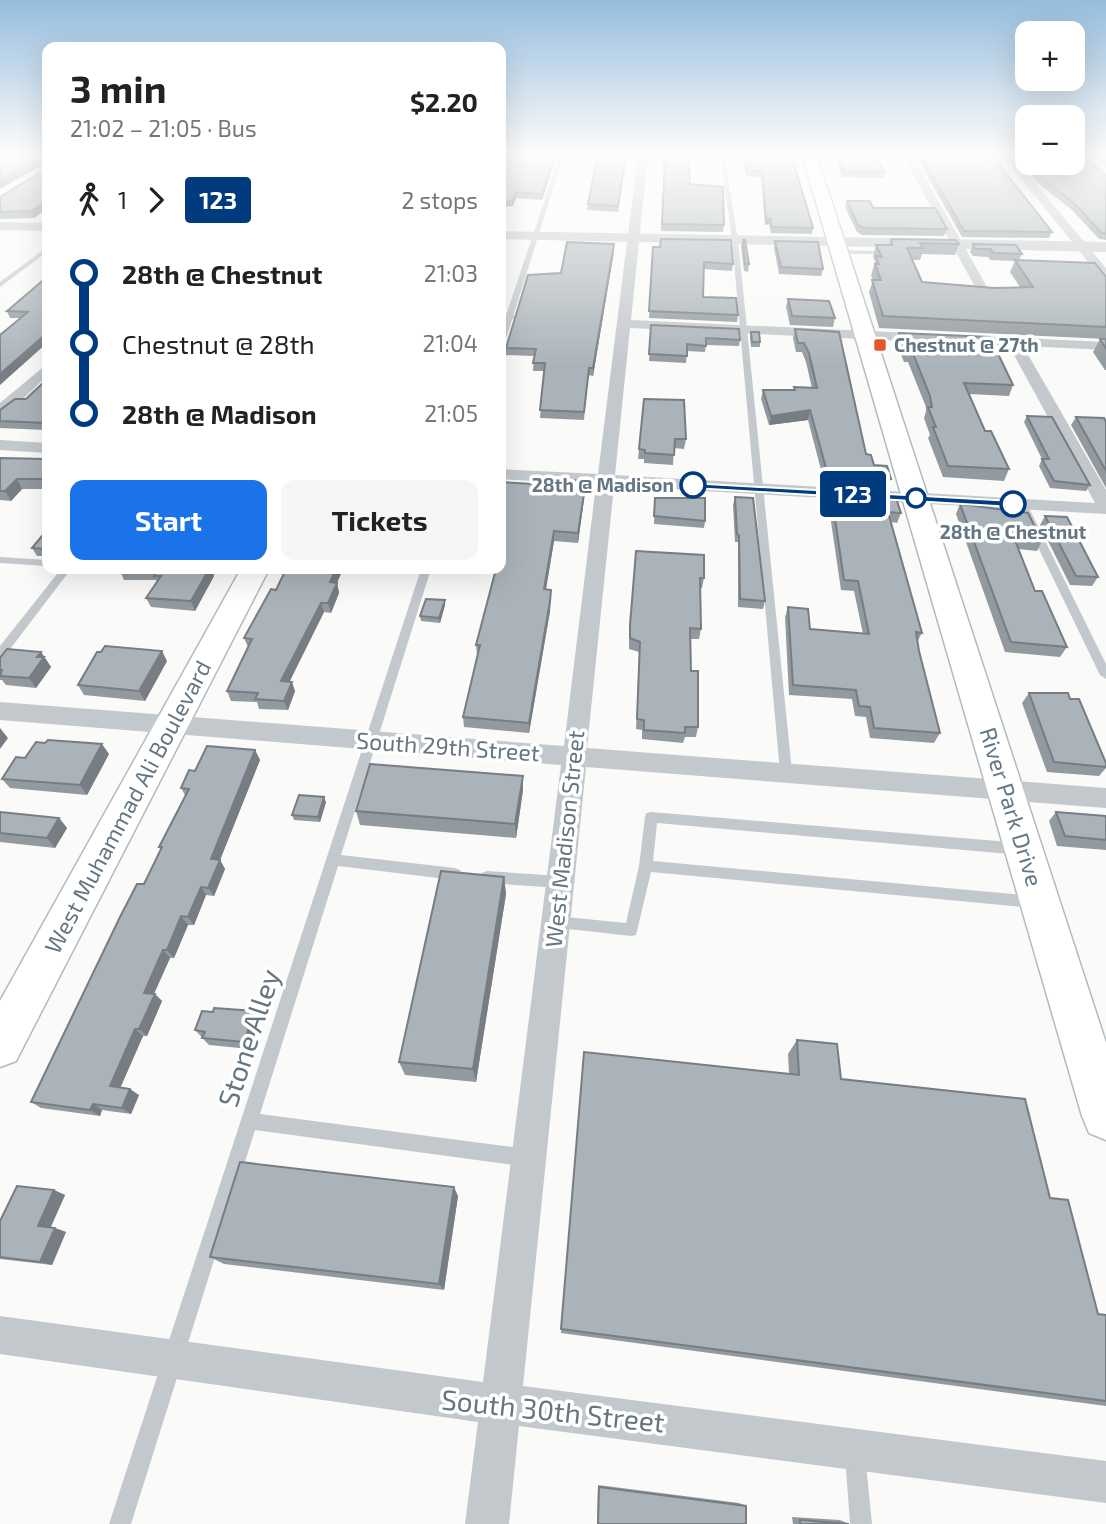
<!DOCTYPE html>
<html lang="en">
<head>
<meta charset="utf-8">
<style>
  :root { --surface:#fff; --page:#f6f6f6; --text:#222; --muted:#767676; --accent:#1a73e8 }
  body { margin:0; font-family:"Exo 2",sans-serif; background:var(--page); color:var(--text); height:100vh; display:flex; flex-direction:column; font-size:26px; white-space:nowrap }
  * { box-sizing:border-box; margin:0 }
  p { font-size:23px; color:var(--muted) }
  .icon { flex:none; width:38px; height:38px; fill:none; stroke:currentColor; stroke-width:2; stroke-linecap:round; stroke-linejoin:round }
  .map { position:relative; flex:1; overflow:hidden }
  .drawer { position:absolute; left:42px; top:42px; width:464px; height:532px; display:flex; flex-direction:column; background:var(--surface); border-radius:14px; box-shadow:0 7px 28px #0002 }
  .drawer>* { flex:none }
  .badge { padding:0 14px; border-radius:5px; font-size:24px; line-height:46px }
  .tools { position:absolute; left:1015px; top:21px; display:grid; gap:14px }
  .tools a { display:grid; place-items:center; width:70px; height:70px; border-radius:14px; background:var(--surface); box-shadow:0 7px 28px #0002; font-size:35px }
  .map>.badge { position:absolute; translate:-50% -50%; box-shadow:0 0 0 4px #fff }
  .legs { display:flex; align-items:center; gap:10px; height:77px; padding:0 28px; font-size:23px }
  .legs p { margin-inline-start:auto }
  .summary { display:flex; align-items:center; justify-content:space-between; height:119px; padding:0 28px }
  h1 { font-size:38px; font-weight:700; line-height:52px }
  .action { display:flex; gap:14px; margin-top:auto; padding:14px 28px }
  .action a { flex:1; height:80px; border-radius:14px; background:var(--accent); color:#fff; font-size:28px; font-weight:700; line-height:80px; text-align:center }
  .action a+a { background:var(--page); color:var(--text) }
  ul { padding:0 28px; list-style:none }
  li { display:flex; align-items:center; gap:24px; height:70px; font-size:26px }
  li i { display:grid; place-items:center; width:10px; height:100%; margin:0 9px; background:currentColor }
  li i::after { content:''; width:18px; height:18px; margin:-9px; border:5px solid; border-radius:50%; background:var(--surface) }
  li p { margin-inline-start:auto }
  li:first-child i { background:linear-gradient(#0000 50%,currentColor 0) }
  li:last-child i { background:linear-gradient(currentColor 50%,#0000 0) }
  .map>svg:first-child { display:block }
</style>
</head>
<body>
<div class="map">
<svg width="1106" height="1524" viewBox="0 0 1106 1524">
  <rect width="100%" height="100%" fill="#fafaf8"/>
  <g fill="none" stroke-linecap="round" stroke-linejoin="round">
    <defs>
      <g id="secondary">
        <polygon points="802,154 816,154 1106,1043 1106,1140 1089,1133 1082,1116"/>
        <polygon points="241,569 269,569 16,1061 0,1067 0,1001"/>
      </g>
    </defs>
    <use href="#secondary" stroke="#b3babf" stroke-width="3"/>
    <g fill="#c3c8cc" fill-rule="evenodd">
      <polygon points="560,154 564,154 504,345 500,347 500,333"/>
      <polygon points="720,154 724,154 738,240 792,772 790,775 782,775 780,772 732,240"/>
      <polygon points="47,247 47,252 0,287 0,282"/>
      <polygon points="884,249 887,251 887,254 839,254 836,252 839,250 881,251"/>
      <polygon points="1022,501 1027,504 1106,664 1106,679 1100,675 1017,504"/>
      <polygon points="0,557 47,560 47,566 0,563"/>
      <polygon points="61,569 71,569 4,657 0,658 0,646"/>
      <polygon points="421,569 431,569 341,855 455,868 460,870 462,874 460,878 455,880 338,866 260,1114 528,1149 534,1152 537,1158 534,1164 528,1167 255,1130 131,1524 109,1524"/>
      <polygon points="651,812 1020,843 1025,845 1027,849 1025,853 1020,855 657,823 653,861 1035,896 1040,898 1042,902 1040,906 1035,908 651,872 636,935 631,936 551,927 549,922 551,917 556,916 626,923 639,866 645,817 646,813"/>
      <polygon points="487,871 560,876 565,878 567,882 565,886 560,888 487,883 482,881 480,877 482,873"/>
      <polygon points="855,1445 862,1448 865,1455 872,1524 850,1524 845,1455 848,1448"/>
    </g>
    <g fill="#c3c8cc" fill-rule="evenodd">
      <path d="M 638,154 L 648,154 L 631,320 L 1106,342 L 1106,350 L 1023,346 L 1106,490 L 1106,514 L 614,486 L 587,748 L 1106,788 L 1106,808 L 586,767 L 523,1386 L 1106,1461 L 1106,1503 L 519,1426 L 509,1524 L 465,1524 L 478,1422 L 0,1354 L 0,1316 L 483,1382 L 561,765 L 0,720 L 0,702 L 564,746 L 596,485 L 500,479 L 500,469 L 598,474 ZM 630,328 L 1009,346 L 1095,503 L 615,475 Z"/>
      <polygon points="902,154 912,154 991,294 990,297 979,294"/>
      <polygon points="1001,154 1011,154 1106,268 1106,280 1102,279"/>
      <polygon points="1077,154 1087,154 1106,172 1106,181"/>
      <polygon points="500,314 514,315 516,318 500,322"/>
      <polygon points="47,364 47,376 6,415 0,417 0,403"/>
      <polygon points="0,440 47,443 47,453 0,450"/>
    </g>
    <g fill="#c3c8cc" fill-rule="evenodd">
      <polygon points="0,222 47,223 47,231 0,230"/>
      <polygon points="500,231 1106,242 1106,252 500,239"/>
    </g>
    <use href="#secondary" fill="#fff" fill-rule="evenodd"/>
  </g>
  <g fill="#929a9f">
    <polygon points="47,154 47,209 34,218 0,219 0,197 46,169"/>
    <polygon points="557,154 542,200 516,198 513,206 500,207"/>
    <polygon points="598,154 631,154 629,162 625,162 618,212 587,210 588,204"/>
    <polygon points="663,154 690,184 724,225 723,232 661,231 664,167 661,167"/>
    <polygon points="742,154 791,154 813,228 812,234 771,233 769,224 765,225 761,177 746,176"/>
    <polygon points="832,154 876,154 885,172 884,178 842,177 835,158"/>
    <polygon points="915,154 991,154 1052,232 1049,238 962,237"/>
    <polygon points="1014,154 1027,154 1027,163 1073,163 1106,176 1106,240 1099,239 1072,210 1038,183"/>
    <polygon points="1091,154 1106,154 1106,169"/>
    <polygon points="847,201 947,229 944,236 862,235 857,232 845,207"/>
    <polygon points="891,239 959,244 955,255 922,254 920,260 912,260 922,282 994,288 1020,287 1010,272 1015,261 990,260 988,257 973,256 970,252 973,244 1022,254 1019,260 1106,277 1106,339 879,328 869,292 873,280 871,276 875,261 873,257 876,245 889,245"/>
    <polygon points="743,240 749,264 748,272 744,271 741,247"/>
    <polygon points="775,241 823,269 821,276 779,274 774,248"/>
    <polygon points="653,247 733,264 732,271 704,269 703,297 738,315 737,322 649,318"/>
    <polygon points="614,251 593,376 588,375 584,420 540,418 544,371 533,371 534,356 506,355 506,348 561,273"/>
    <polygon points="47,277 0,385 20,318 10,318 7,311"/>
    <polygon points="788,299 835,318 833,327 790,325 786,307"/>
    <polygon points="651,325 740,340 739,346 706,345 705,352 687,351 686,363 649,361"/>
    <polygon points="795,329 839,332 866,454 874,465 891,479 887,488 825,485 808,420 769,425 761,399 763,390 794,390 794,387 812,388 806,362 802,352 796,352 793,338"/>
    <polygon points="751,332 760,342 760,347 751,347 750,336"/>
    <polygon points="899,333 1013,385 1009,396 969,394 985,431 1009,469 1004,481 943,477 928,438 930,435 924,418 926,411 926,407 908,362 904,362 896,343"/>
    <polygon points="1100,339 1106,339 1106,370 1105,370 1093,352"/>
    <polygon points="47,379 47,430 0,428 0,410 26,399"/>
    <polygon points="644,399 686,439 684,449 674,448 673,465 644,463 644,459 638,459"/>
    <polygon points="1027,416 1090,485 1086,491 1050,488 1039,466 1042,459 1024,422"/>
    <polygon points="1076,417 1106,422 1106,488 1071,425"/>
    <polygon points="0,458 47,459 47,489 22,489 11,501 0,500"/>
    <polygon points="585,491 578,543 554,541 546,590 551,590 550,611 529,733 464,727 463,717 478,655 477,655 476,645 494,574 487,574 487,569 500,569"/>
    <polygon points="831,491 901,513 897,523 891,522 922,633 917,642 919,651 940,733 934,743 870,738 866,717 855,716 852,699 789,695 785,617 788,607 810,629 863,634 854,591 841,590 828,501"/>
    <polygon points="735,497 765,601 763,609 738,607 738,542 735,542 733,505"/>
    <polygon points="655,498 705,521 704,528 654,524"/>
    <polygon points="960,504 1042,541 1037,551 1018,549 1035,591 1067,647 1060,657 1005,652 956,514"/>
    <polygon points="1045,516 1098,577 1092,586 1070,585 1040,525"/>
    <polygon points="47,530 47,556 37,556 32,548"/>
    <polygon points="636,551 704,578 702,588 700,588 701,629 699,639 690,639 691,671 698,727 696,737 685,737 683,743 642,739 642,730 636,729 639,652 629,649 629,635"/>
    <polygon points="121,569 213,572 214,576 195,611 151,607 146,598 157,582 156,580 124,580 120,571"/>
    <polygon points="286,569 343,569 337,583 339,593 331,613 324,612 289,681 295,691 288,710 259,709 257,702 231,701 227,691 248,647 244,638 276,590"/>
    <polygon points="445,600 445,605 440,623 421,621 420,616"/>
    <polygon points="41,652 51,667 36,688 6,685 2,680 0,680 0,658"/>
    <polygon points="101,652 167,661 145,701 84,695 78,685"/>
    <polygon points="1029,693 1070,699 1106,763 1106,768 1099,776 1047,772 1022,703"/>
    <polygon points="45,743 109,754 87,795 10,788 2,779 25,758"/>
    <polygon points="255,750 260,760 220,860 225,869 214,896 206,895 194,925 188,925 174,958 170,958 154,994 162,1001 147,1036 143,1036 120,1088 139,1095 131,1114 102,1110 100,1116 41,1108 31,1102 144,884 161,850 159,847 185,795 181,788 195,771"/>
    <polygon points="523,790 516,838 360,825 356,811"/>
    <polygon points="326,802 320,822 294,820 292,815"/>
    <polygon points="0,812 59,818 67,828 55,848 0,842"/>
    <polygon points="1056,812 1106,816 1106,850 1057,846 1049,821"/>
    <polygon points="504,877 506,894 476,1082 405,1075 399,1062"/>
    <polygon points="255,1011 260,1019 250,1049 209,1045 195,1030 213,1012"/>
    <polygon points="797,1040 841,1079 1050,1198 1098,1314 1106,1315 1106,1406 561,1333 584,1052 789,1074 788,1054"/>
    <polygon points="54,1190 65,1195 51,1227 66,1232 52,1265 0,1259 0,1221"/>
    <polygon points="458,1196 444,1290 224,1264 210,1257"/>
    <polygon points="598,1485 739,1503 746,1506 746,1524 597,1524"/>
    <polygon points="792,1517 840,1520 849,1524 793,1524"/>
  </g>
  <g fill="#777d82">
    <polygon points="555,154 557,154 542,200 542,194"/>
    <polygon points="45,155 47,162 0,189 0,181"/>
    <polygon points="516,192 516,198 513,206 500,207 500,201"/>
    <polygon points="47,200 47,209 34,218 31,211"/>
    <polygon points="770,218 769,224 765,225 766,219"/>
    <polygon points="614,244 614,251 593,376 593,368"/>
    <polygon points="47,333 47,343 0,385 0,374"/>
    <polygon points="810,410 808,420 769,425 771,416"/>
    <polygon points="17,479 22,489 11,501 5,491"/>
    <polygon points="586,481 585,491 578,543 578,533"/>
    <polygon points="554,531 554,541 544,600 544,589"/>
    <polygon points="208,569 215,569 213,572 214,576 195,611 191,601"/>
    <polygon points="336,569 343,569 333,592 330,582"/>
    <polygon points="337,583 339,593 331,613 328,603"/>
    <polygon points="551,590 550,611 529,733 529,723"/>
    <polygon points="445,600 445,605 440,623 439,618"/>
    <polygon points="321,603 324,612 285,691 281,681"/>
    <polygon points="162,651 167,661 145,701 139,691"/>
    <polygon points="41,652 51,667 36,688 29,678 37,657"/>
    <polygon points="292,682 295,691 288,710 284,701"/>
    <polygon points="0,728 8,738 0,749"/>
    <polygon points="102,744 109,754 87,795 80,785"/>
    <polygon points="255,750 260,760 220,860 225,869 214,896 208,888 211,859"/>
    <polygon points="523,776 523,790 516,838 515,824"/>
    <polygon points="324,797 326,802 320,822 318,817"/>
    <polygon points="59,818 67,828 55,848 47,838"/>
    <polygon points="504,877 506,894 476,1082 473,1069"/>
    <polygon points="201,887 206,895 194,925 188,917"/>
    <polygon points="181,916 188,925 174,958 167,950"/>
    <polygon points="163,950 170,958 151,1000 144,993"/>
    <polygon points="155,994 162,1001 147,1036 139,1029"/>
    <polygon points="255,1011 260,1019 250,1049 244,1042"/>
    <polygon points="135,1029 143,1036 118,1093 110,1086"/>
    <polygon points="130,1089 139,1095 131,1114 122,1108"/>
    <polygon points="93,1104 102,1110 100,1116 90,1110"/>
    <polygon points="454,1187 458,1196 444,1290 439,1284"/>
    <polygon points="54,1190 65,1195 49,1230 38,1226"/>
    <polygon points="55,1228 66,1232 52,1265 40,1262"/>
  </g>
  <g fill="#aab3b9" stroke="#777d82" stroke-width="2">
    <polygon points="0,154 47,154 47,200 31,211 0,212 0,197 46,169 45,155 0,181"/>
    <polygon points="505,154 555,154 542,194 516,192 513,200 500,201 500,165"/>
    <polygon points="598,154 630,154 629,156 626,156 618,206 588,204"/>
    <polygon points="663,154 688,154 690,184 723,187 724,225 662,224 665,161 662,161"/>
    <polygon points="743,154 791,154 813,228 772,227 770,218 766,219 762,171 747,171"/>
    <polygon points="837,154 876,154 885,172 843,171"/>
    <polygon points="920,154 991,154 1052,232 964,231"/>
    <polygon points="1021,154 1027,154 1027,161"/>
    <polygon points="1073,154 1081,154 1106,176 1106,234 1102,233 1075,204 1041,177 1028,163 1073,163"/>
    <polygon points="1098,154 1106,154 1106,161"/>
    <polygon points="847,201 870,201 873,208 935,208 947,229 864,228 858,225"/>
    <polygon points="661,239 731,240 733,264 704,262 703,297 736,298 738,315 649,311 653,247 660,247"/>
    <polygon points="891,239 956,240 959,244 920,243 923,248 907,248 922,282 994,288 1033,287 1015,260 1095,263 1106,277 1106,327 883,316 872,280 881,280 875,264 879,264 876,256 882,257 876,245 892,245"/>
    <polygon points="743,240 745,240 749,264 745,264"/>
    <polygon points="775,241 818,242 823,269 781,267"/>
    <polygon points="567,242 614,244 593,368 589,368 584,412 540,410 545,363 533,363 536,349 506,348 528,275 561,273"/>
    <polygon points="973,244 1016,245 1022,254 993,253 991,249 975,249"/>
    <polygon points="47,277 47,333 0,374 0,335 28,312 7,311"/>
    <polygon points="788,299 829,301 835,318 792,316"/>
    <polygon points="651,325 739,329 740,340 706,338 706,346 687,344 687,356 649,354"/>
    <polygon points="795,329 839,332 866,454 871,455 874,465 887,466 891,479 828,475 810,410 771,416 763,390 795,390 794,387 817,388 809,353 804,343 798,343"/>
    <polygon points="751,332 759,332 760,342 752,342"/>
    <polygon points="899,333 990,337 1013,385 964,383 985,431 991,431 1009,469 948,466 933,427 936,427 928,407 932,407 930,396 912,351 907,351"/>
    <polygon points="1100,339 1106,339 1106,349"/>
    <polygon points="47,379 47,423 0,421 0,410 15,399 26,399"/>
    <polygon points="644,399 684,400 686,439 675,439 674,455 645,453 645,450 639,449"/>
    <polygon points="1027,416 1052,417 1090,485 1054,481 1042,459 1049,459"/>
    <polygon points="1076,417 1104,418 1106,422 1106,471"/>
    <polygon points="0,458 47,459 47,479 17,479 5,491 0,491"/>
    <polygon points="567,480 586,481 578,533 554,531 544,589 551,590 550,601 529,723 463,717 480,645 476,645 496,569 500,569 500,482 566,486"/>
    <polygon points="831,491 895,495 901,513 888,512 922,633 916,632 919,651 940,733 874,728 870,707 859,706 856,690 793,685 788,607 808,609 810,629 869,634 858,581 844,580"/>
    <polygon points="735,497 753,498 765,601 740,599 739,535 737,534"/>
    <polygon points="655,498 705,498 705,521 654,516"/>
    <polygon points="960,504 1028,513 1042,541 1014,538 1035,591 1042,591 1067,647 1011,642"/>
    <polygon points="1045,516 1067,517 1098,577 1076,576"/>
    <polygon points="47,530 47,549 32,548"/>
    <polygon points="636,551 704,555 704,578 700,578 701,629 690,628 691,671 698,671 698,727 685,727 685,733 644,730 644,720 637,719 640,642 630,638 630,625"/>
    <polygon points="121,569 209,569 191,601 146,598 161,576 154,576 157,571 120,571"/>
    <polygon points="286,569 336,569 330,582 337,583 328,603 321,603 281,681 292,682 284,701 255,699 258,693 227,691 252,639 244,638 271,589 276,590"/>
    <polygon points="426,599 445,600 439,618 420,616"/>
    <polygon points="105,646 162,651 139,691 78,685 97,652 101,652"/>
    <polygon points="7,649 41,652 37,657 44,657 29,678 0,676 2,670 0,670 0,658"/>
    <polygon points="1029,693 1068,693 1070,699 1079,699 1106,763 1106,767 1054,762"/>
    <polygon points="48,740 102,744 80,785 2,779 16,757 25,758 36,742 45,743"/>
    <polygon points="207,746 255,750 211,859 220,860 208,888 201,887 188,917 181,916 167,950 163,950 144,993 155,994 139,1029 135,1029 110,1086 130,1089 122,1108 93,1104 90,1110 31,1102 120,917 137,884 144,884 162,847 159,847 189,789 181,788 189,770 195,771"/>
    <polygon points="370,764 523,776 515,824 356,811"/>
    <polygon points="299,795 324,797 318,817 292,815"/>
    <polygon points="0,812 59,818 47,838 0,833"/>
    <polygon points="1056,812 1106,816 1106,840 1065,836"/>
    <polygon points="441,871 504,877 473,1069 399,1062"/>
    <polygon points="214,1008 255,1011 244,1042 202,1038 205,1032 195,1030 202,1011 213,1012"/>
    <polygon points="797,1040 837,1044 841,1079 1025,1099 1050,1198 1068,1200 1098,1314 1106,1315 1106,1401 561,1329 584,1052 799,1075"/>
    <polygon points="240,1162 454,1187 439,1284 210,1257"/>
    <polygon points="17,1186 54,1190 38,1226 55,1228 40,1262 0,1257 0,1221"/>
    <polygon points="599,1487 746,1506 746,1524 598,1524"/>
    <polygon points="800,1520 849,1524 800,1524"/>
  </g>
  <linearGradient id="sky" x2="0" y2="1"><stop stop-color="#96bcdc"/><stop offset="0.42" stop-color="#fdfdfc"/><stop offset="1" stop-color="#fdfdfc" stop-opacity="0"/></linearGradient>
  <rect width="1106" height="367" fill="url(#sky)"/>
  <polygon fill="#003b80" stroke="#fff" stroke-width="2" points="689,483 1013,501 1018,504 1013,507 693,488"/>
  <rect fill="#e4572e" stroke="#fff" stroke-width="2.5" x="873" y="338" width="14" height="14" rx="3.5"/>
  <g fill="#fff" stroke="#003b80" stroke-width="3.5">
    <circle cx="693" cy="485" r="12"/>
    <circle cx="916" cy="498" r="9"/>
    <circle cx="1013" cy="504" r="12"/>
  </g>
  <g text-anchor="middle" stroke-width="7" stroke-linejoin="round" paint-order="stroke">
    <g font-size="19" font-weight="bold" fill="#657683" stroke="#fff" text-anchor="start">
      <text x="894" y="352">Chestnut @ 27th</text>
    </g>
    <g font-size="19" font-weight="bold" fill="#657683" stroke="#fff" text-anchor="end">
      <text x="674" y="492">28th @ Madison</text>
      <text x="1013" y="539" text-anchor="middle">28th @ Chestnut</text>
    </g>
    <g font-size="23" fill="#657683" stroke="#fff">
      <text transform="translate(448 747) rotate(4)" y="8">South 29th Street</text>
      <text transform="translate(128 807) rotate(-62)" y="8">West Muhammad Ali Boulevard</text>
      <text transform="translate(1011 807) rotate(73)" y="8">River Park Drive</text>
      <text transform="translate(565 839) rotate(-84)" y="8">West Madison Street</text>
    </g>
    <g font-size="28" fill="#657683" stroke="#fff">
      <text transform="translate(249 1038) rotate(-72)" y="10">Stone Alley</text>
      <text transform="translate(553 1411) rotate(6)" y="10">South 30th Street</text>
    </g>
  </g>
</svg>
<div class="tools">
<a>+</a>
<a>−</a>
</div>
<b class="badge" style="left:853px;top:494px;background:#003b80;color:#fff">123</b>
<section class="drawer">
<div class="summary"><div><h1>3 min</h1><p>21:02 – 21:05 · Bus</p></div><b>$2.20</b></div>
<div class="legs"><svg class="icon" aria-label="walk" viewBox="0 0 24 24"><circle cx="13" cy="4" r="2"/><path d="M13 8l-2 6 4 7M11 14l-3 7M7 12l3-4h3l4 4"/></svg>1<svg class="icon" aria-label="forward" viewBox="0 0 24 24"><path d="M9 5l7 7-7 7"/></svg><b class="badge" style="background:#003b80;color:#fff">123</b><p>2 stops</p></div>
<ul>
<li><i style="color:#003b80"></i><b>28th @ Chestnut</b><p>21:03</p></li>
<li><i style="color:#003b80"></i><span>Chestnut @ 28th</span><p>21:04</p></li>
<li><i style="color:#003b80"></i><b>28th @ Madison</b><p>21:05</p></li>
</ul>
<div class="action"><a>Start</a><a>Tickets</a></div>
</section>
</div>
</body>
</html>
